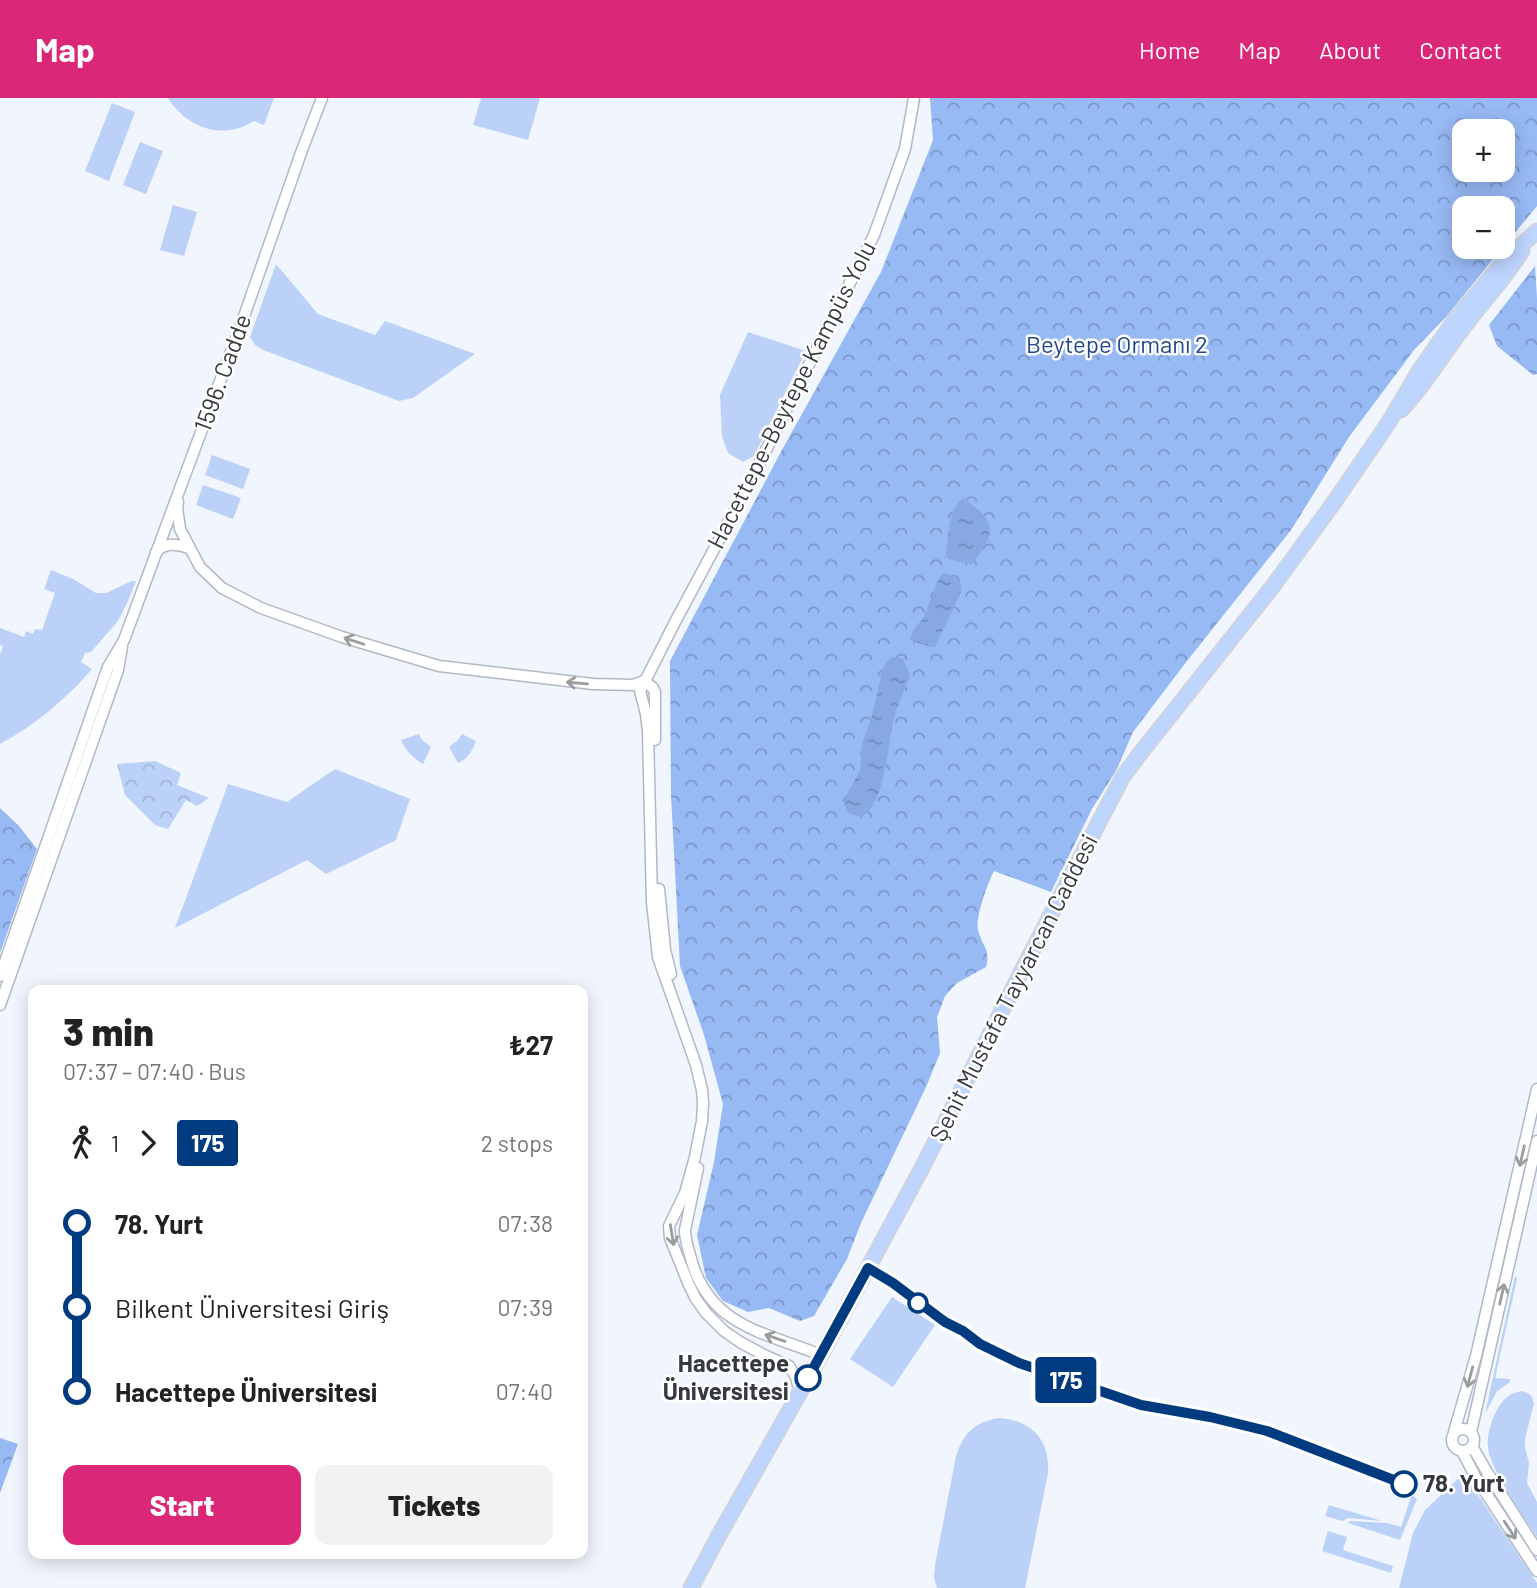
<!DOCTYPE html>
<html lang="en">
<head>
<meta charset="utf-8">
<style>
  :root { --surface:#fff; --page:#f2f2f2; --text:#222; --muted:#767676; --accent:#db2777 }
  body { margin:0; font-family:Barlow,sans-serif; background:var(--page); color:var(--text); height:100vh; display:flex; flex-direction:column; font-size:26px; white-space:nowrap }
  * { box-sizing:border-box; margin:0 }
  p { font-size:23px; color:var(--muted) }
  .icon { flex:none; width:38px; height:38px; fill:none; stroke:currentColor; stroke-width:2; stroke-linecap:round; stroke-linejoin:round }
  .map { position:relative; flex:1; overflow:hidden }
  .panel { position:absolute; left:28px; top:887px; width:560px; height:574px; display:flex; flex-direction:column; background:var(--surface); border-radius:14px; box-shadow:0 4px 18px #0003 }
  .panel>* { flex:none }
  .badge { padding:0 14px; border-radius:5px; font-size:24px; line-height:46px }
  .buttons { position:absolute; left:1452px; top:21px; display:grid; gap:14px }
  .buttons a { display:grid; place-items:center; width:63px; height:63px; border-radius:14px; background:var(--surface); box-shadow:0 4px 18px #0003; font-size:35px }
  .map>.badge { position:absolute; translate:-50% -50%; box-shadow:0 0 0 4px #fff }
  .legs { display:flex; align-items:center; gap:10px; height:77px; padding:0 35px; font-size:23px }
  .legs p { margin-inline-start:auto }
  .summary { display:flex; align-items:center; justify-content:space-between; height:119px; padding:0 35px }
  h1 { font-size:38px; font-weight:800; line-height:52px }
  .action { display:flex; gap:14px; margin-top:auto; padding:14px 35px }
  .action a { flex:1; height:80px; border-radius:14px; background:var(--accent); color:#fff; font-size:28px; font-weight:800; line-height:80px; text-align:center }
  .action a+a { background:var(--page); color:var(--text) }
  ul { padding:0 35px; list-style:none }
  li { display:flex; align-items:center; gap:24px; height:84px; font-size:26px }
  li i { display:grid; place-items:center; width:10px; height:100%; margin:0 9px; background:currentColor }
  li i::after { content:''; width:18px; height:18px; margin:-9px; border:5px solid; border-radius:50%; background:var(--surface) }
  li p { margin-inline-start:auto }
  li:first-child i { background:linear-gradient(#0000 50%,currentColor 0) }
  li:last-child i { background:linear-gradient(currentColor 50%,#0000 0) }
  header { display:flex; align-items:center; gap:42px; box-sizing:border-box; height:98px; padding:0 35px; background:var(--accent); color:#fff }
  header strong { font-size:33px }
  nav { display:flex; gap:38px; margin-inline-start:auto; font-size:24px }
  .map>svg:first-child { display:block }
</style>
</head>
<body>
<header>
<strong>Map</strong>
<nav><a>Home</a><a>Map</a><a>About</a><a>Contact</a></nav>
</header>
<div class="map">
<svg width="1537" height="1490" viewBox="0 0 1537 1490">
  <defs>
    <pattern id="forest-crowns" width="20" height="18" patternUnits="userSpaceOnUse" patternTransform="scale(1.75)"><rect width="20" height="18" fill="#97b9f4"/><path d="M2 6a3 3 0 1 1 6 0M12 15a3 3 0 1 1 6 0" fill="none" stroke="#7c97c7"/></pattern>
    <pattern id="park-crowns" width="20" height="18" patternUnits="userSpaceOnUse" patternTransform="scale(1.75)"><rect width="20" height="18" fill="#bbd1f7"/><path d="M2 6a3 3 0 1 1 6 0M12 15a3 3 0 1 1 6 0" fill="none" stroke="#a1b4d5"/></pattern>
    <pattern id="water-ripples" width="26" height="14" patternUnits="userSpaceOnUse" patternTransform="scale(1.75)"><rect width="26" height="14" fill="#87a8e2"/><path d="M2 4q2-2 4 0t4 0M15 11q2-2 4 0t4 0" fill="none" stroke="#6f8ab9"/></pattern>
  </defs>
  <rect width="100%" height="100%" fill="#f1f6fe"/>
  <g fill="#bbd1f7">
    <path d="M 168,0 L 274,0 L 264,27 L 254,23 C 222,43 187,30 168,0 Z"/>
    <polygon points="481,0 540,0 528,42 473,27"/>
    <polygon points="112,5 135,14 109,83 85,73"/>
    <polygon points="140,44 163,53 146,96 123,87"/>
    <polygon points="173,107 197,114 184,158 160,152"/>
    <polygon points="276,166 318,216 375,237 385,223 475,256 413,300 399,303 263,252 255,247 250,239"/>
    <polygon points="748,234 806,253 754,358 743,364 728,355 722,339 720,297"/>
    <polygon points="212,357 250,371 243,391 205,377"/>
    <polygon points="203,387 241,400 233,421 196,407"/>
    <path d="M 51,472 L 73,481 L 96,495 L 106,495 L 132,483 L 136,483 L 128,503 L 118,523 L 91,554 L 85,555 L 81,564 L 92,571 C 67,600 34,628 0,646 L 0,557 L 3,548 L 0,547 L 0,530 L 24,539 L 26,533 L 33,536 L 35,531 L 42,532 L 55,495 L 44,491 Z"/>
    <path d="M 419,636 L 422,642 L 431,649 L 423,666 C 412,659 406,653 401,642 Z"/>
    <path d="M 462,636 L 476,643 C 472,653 468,661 458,665 L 449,649 L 458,642 Z"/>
    <polygon points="335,671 410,701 396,742 326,776 307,762 175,830 228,686 287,704"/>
    <polygon points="1515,1178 1517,1181 1495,1280 1510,1281 1510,1284 1497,1293 1485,1316"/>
    <polygon points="892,1199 935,1227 893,1289 850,1261"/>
    <path d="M 1522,1293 L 1528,1295 L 1532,1299 L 1534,1305 L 1525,1341 L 1525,1349 L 1529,1365 L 1527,1385 L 1537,1404 L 1537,1439 C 1524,1419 1489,1370 1488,1349 C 1487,1336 1491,1323 1497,1312 C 1503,1301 1509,1295 1522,1293 Z"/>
    <path d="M 998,1320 C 1032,1322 1050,1342 1048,1375 L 1025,1490 L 937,1490 L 934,1479 L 935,1467 L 956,1358 C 964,1334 974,1325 998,1320 Z"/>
    <polygon points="1460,1379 1466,1379 1537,1485 1537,1490 1399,1490 1413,1435 1425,1412"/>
    <polygon points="1413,1398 1417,1401 1400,1442 1348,1425 1350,1423 1387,1425 1401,1429 1411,1399"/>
    <polygon points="1329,1407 1382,1423 1348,1420 1342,1423 1325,1418"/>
    <polygon points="1328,1433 1347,1439 1343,1452 1393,1468 1391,1475 1322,1453"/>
  </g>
  <g fill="url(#forest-crowns)" fill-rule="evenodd">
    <path d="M 930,0 L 1537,0 L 1537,108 L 1503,149 L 1503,110 L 1465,110 L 1465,149 L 1503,149 L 1446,219 L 1414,252 L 1349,339 L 1291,432 L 1187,563 L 1133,634 L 1117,671 L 1092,711 L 1051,794 L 994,773 C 988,784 975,820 978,832 C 982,848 991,852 986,869 L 957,885 L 945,898 L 937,919 L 940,955 L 926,989 L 861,1125 L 847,1161 L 814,1218 L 800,1223 L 769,1210 L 748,1214 L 723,1203 L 706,1180 L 697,1137 L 714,1064 L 723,1006 L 704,937 L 680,868 L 671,697 L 670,563 L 783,350 L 881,174 L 933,42 ZM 1465,33 L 1503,33 L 1503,72 L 1465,72 Z"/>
    <polygon points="1535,168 1537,200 1537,276 1533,277 1497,248 1489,227"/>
    <polygon points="0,710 19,728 37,751 0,855"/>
    <polygon points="0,1340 18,1346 0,1395"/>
  </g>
  <polygon fill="url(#park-crowns)" points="155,663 181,675 177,687 209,700 197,708 186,702 168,731 155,727 125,697 117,666"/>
  <g fill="url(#water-ripples)">
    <path d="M 963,400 C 996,423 998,434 972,466 L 955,463 L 945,459 C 950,439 946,415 963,400 Z"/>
    <path d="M 947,475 L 960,483 L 962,492 L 935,549 L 930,549 L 910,542 C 912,530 919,527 924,518 C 931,504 933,489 942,476 Z"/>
    <path d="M 892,559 L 903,561 L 910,577 C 904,594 895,611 892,629 C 889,646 882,716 860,718 C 856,718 853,716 849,715 L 844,707 L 846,698 L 860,673 L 862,646 L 872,618 L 882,573 L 886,565 Z"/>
  </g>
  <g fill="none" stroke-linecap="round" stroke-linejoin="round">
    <defs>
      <g id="minor">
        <polyline points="178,404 177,410 180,431 200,469 222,490 261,510 342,539 439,568 593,586 633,587 644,583"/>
        <path d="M 156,454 C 165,444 177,446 189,450"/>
        <polyline points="644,583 653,590 655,594 655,642"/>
        <polyline points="659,791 665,852 671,876"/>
        <polyline points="0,878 108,569 124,542 185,377 241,227 302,52 322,0"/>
        <polyline points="0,907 118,572 122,549"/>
        <path d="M 698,1070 L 685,1132 C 685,1143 689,1153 692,1164 C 711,1229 767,1235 821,1257"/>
        <polyline points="800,1295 796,1279 789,1268 764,1257 740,1244 724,1233 706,1215 696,1201 689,1187 670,1140 669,1128 685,1095 695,1059 702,1023 703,1005 702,992 696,967 658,859 652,804 648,633 646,616 640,593 674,526 752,380 874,137 905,51 914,0"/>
        <circle cx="1463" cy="1342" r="11"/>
        <polyline points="1454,1334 1476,1258 1537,991"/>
        <polyline points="1471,1334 1537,1043"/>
        <polyline points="1472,1348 1487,1374 1537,1452"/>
        <polyline points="1462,1353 1476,1380 1537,1473"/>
      </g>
      <g id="major">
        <path d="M 1401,312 C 1425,287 1442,257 1463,230 C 1482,204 1505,181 1522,153"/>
        <polyline points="691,1490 718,1439 821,1257 923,1068 1031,855 1122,680 1139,657 1273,488 1335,403 1389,324 1419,273 1454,223 1505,162 1537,133"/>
      </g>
    </defs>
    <use href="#minor" stroke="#b1b8c5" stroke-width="13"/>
    <use href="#major" stroke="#d3d3d5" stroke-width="17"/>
    <use href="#minor" stroke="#fff" stroke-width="10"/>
    <use href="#major" stroke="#bed5fe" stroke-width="14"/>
  </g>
  <defs><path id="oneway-shaft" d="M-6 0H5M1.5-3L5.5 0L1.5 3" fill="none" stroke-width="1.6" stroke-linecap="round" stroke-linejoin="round" transform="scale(1.75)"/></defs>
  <g stroke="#9a9c9e">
    <use href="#oneway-shaft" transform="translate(354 543) rotate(-162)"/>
    <use href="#oneway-shaft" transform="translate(577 585) rotate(-175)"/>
    <use href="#oneway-shaft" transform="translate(1522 1058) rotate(103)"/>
    <use href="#oneway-shaft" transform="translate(672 1137) rotate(81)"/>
    <use href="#oneway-shaft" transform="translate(1502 1196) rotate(-77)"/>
    <use href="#oneway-shaft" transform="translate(775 1240) rotate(-161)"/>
    <use href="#oneway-shaft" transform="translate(1470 1279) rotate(105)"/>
    <use href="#oneway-shaft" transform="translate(1510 1432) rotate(57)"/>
  </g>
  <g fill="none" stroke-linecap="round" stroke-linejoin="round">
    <defs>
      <polyline id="line-1" points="808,1280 868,1170 893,1185 945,1224 963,1233 980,1246 1019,1265 1141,1307 1210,1319 1267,1333 1404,1386"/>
    </defs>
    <use href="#line-1" stroke="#fff" stroke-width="16"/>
    <use href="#line-1" stroke="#003b80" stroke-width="10"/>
  </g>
  <g fill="#fff" stroke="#003b80" stroke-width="3.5">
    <circle cx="918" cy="1205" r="9"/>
    <circle cx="808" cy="1280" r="12"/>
    <circle cx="1404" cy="1386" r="12"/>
  </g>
  <g text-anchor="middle" stroke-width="5" stroke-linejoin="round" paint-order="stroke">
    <g font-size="24" fill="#22478c" stroke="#fff">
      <text x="1117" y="255">Beytepe Ormanı 2</text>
    </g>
    <g font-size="24" fill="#36393e" stroke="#fff">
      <text transform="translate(223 275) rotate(-70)" y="8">1596. Cadde</text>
      <text transform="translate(792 297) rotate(-63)" y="8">Hacettepe-Beytepe Kampüs Yolu</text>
      <text transform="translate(1014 890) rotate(-63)" y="8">Şehit Mustafa Tayyarcan Caddesi</text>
    </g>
    <g font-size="24" font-weight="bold" fill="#36393e" stroke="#fff" text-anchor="end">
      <text x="789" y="1274">Hacettepe<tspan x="789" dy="28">Üniversitesi</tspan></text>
      <text x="1423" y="1394" text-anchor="start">78. Yurt</text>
    </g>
  </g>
</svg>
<div class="buttons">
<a>+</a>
<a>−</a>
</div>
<b class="badge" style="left:1066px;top:1282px;background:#003b80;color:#fff">175</b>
<section class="panel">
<div class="summary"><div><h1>3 min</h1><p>07:37 – 07:40 · Bus</p></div><b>₺27</b></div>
<div class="legs"><svg class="icon" aria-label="walk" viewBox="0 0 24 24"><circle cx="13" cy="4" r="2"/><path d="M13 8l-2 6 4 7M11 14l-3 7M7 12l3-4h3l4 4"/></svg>1<svg class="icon" aria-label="forward" viewBox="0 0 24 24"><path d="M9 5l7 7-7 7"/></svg><b class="badge" style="background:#003b80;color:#fff">175</b><p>2 stops</p></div>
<ul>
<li><i style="color:#003b80"></i><b>78. Yurt</b><p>07:38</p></li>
<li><i style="color:#003b80"></i><span>Bilkent Üniversitesi Giriş</span><p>07:39</p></li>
<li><i style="color:#003b80"></i><b>Hacettepe Üniversitesi</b><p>07:40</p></li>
</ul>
<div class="action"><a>Start</a><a>Tickets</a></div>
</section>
</div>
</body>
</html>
